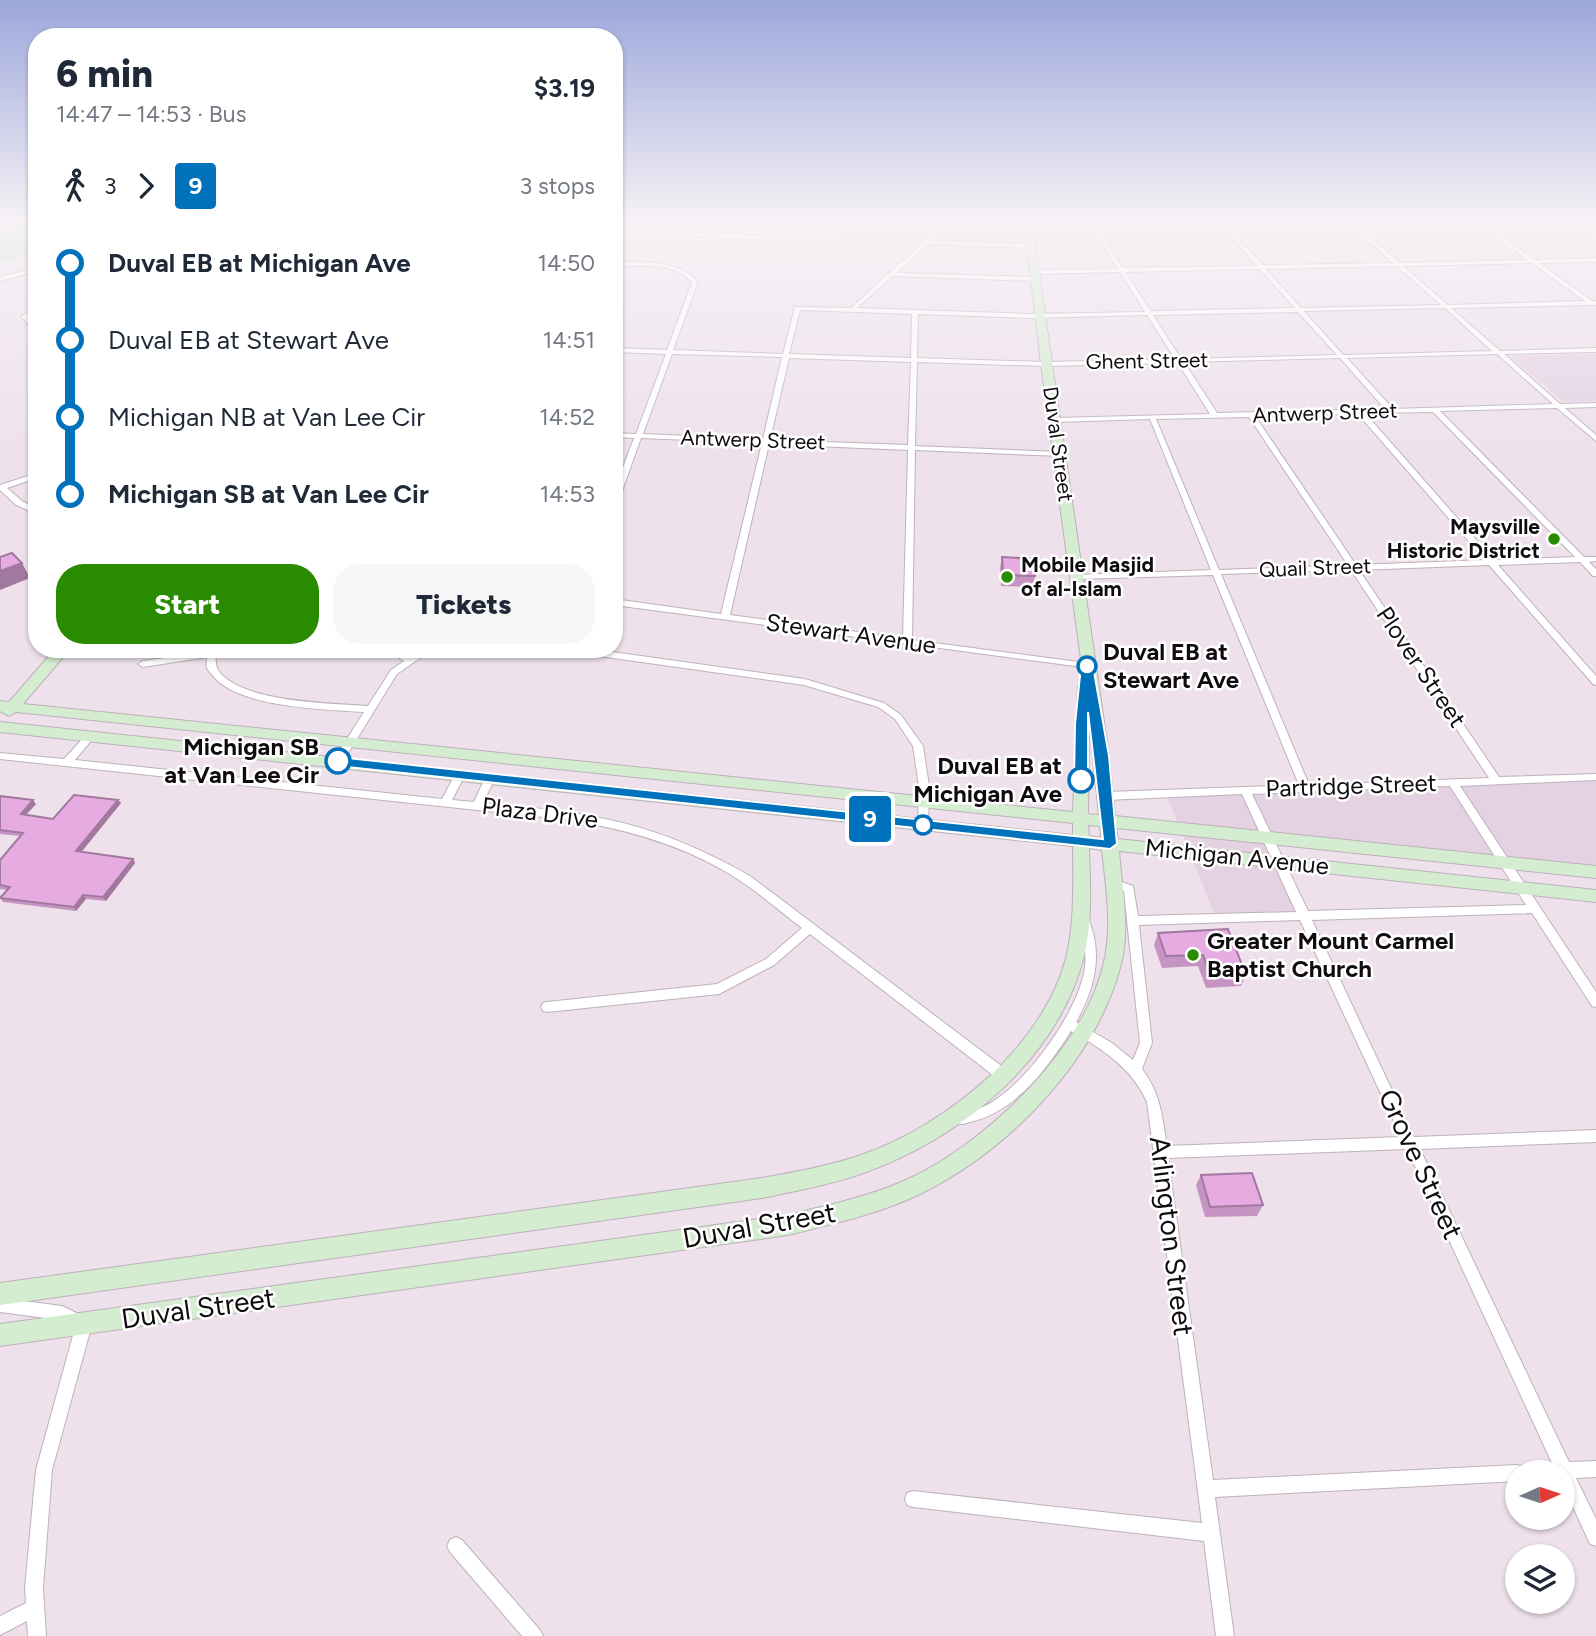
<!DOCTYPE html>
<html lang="en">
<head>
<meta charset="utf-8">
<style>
  :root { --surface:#fff; --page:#f6f6f7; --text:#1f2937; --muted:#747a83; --accent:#288b00 }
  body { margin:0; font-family:Figtree,sans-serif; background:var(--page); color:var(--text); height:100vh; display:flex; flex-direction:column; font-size:26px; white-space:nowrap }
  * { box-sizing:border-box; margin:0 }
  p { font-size:23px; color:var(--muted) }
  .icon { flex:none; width:38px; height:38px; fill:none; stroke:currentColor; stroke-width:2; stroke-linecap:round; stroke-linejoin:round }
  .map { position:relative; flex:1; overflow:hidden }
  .sheet { position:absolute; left:28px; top:28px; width:595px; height:630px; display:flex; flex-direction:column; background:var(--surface); border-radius:28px; box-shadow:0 2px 5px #0004 }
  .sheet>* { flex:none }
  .badge { padding:0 14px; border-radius:5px; font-size:24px; line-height:46px }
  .needle { width:46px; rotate:87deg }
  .buttons { position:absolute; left:1505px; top:1460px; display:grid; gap:14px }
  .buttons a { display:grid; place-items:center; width:70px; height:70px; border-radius:50%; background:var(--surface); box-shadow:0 2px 5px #0004; font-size:35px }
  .map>.badge { position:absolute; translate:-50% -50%; box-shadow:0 0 0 4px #fff }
  .legs { display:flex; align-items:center; gap:10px; height:77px; padding:0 28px; font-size:23px }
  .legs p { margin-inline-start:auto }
  .headline { display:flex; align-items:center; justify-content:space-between; height:119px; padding:0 28px }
  h1 { font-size:38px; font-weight:800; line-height:52px }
  .cta { display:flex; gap:14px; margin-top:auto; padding:14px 28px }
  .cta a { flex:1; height:80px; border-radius:28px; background:var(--accent); color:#fff; font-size:28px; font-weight:800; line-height:80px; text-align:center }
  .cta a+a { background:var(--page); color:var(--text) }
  ul { padding:0 28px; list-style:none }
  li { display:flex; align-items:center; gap:24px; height:77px; font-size:26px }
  li i { display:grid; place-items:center; width:10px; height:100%; margin:0 9px; background:currentColor }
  li i::after { content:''; width:18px; height:18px; margin:-9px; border:5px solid; border-radius:50%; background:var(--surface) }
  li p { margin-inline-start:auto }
  li:first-child i { background:linear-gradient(#0000 50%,currentColor 0) }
  li:last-child i { background:linear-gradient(currentColor 50%,#0000 0) }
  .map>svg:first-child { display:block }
</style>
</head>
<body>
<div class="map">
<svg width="1596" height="1636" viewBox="0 0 1596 1636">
  <rect width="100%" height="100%" fill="#eee1ec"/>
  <g fill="#e4d2e3">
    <polygon points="1596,354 1596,401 1563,402 1510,356"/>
    <polygon points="1596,777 1596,872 1268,838 1304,916 1217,920 1166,794"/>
  </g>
  <polygon fill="#bcdeb4" points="0,222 37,222 37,253 0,262"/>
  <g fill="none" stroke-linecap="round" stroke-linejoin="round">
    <defs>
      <g id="street">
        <polygon points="0,222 7,222 0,226"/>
        <polygon points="848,222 854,222 837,236 815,242 614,233 614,229 815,238 833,234"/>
        <path d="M 945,222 L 951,222 L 932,241 L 1031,244 L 1034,246 L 1031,248 L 928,244 L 897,273 L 1035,277 L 1038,279 L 1035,281 L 893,276 L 857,308 L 1029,314 L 1145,312 L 1120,272 L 1034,274 L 1031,272 L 1034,270 L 1118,269 L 1094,231 L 1029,232 L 1031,229 L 1224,224 L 1484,222 L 1534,260 L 1596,258 L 1596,262 L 1539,263 L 1592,301 L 1596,301 L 1596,305 L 1451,308 L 1500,351 L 1596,348 L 1596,352 L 1504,354 L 1560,404 L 1596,403 L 1596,407 L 1565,408 L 1596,435 L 1596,441 L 1557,408 L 1440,411 L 1584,557 L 1596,557 L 1596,561 L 1589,562 L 1596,569 L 1596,576 L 1593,576 L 1580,562 L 1498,565 L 1596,676 L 1596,685 L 1593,684 L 1489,565 L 1359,570 L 1499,777 L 1596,774 L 1596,780 L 1460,786 L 1596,992 L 1596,1007 L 1592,1006 L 1532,913 L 1312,920 L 1414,1137 L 1596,1130 L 1596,1142 L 1420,1149 L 1569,1462 L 1596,1461 L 1596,1477 L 1576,1478 L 1596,1519 L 1596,1546 L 1590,1544 L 1563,1485 L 1563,1472 L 1529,1472 L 1531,1466 L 1537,1464 L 1552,1463 L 1407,1149 L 1168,1158 L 1213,1480 L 1517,1465 L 1523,1467 L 1525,1472 L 1517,1472 L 1517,1481 L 1215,1497 L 1234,1636 L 1216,1636 L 1204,1541 L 913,1507 L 907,1505 L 905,1499 L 907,1493 L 913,1491 L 1202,1523 L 1147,1102 C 1132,1068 1102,1049 1071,1031 C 1047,1069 1015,1112 970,1122 C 963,1124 960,1125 953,1123 L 951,1119 L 953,1115 C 963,1111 975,1111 985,1106 C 1025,1086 1075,1016 1084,973 C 1088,955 1083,936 1077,919 L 1079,916 L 1087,916 C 1104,953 1095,988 1076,1022 L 1112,1043 L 1133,1060 L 1140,1043 L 1124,891 L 1109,886 L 1107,883 L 1109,880 L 1113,879 L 1133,886 L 1138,916 L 1296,912 L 1242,794 L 1106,800 L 1101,796 L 1106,792 L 1299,785 L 1213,575 L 1076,579 L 1072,577 L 1076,575 L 1211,570 L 1150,419 L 1055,422 L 1052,420 L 1055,418 L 1210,414 L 1178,363 L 1046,366 L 917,362 L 915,446 L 1060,452 L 1064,454 L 1060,456 L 915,450 L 912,640 L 1087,663 L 1092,666 L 1090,668 L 614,605 L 614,599 L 721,614 L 762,443 L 641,438 L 618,502 L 614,504 L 614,491 L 634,438 L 614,437 L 614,433 L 636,434 L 666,354 L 614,352 L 614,348 L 667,350 L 692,282 C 673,261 640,266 614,266 L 614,262 C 643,263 677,258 698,282 L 673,350 L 783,354 L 795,307 L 851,308 ZM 1478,224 L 1528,260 L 1400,263 L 1358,226 ZM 1352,226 L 1393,263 L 1263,265 L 1229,229 ZM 1224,229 L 1257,266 L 1123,268 L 1099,231 ZM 1532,263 L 1585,301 L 1448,305 L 1403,266 ZM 1397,266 L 1441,305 L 1301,308 L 1266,269 ZM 1260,269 L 1295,308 L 1151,311 L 1125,272 ZM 1445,308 L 1492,351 L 1343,355 L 1304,311 ZM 800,310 L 912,314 L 911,358 L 789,354 ZM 1298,312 L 1337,355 L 1181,359 L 1153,315 ZM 918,314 L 1029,318 L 1147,315 L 1175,359 L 1046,362 L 917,358 ZM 672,354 L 782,357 L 763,439 L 643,434 ZM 1497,354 L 1553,404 L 1393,409 L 1347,358 ZM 789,358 L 911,362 L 908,445 L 770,440 ZM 1340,358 L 1385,409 L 1217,413 L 1184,362 ZM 1433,412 L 1575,557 L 1494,560 L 1365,413 ZM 1358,414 L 1485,560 L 1356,565 L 1255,416 ZM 1249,417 L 1348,565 L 1219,570 L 1156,419 ZM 769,444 L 908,450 L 903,638 L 730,615 ZM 1351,570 L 1489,778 L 1309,785 L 1221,574 ZM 1450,786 L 1526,905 L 1308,911 L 1252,794 ZM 1300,920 L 1401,1137 L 1167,1146 C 1162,1116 1161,1094 1142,1069 L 1152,1043 L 1139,925 Z"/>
        <polygon points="37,267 37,271 0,281 0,277"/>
        <polygon points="37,306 37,311 28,317 37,326 37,332 21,317"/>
        <polygon points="37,404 37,429 30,423 34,406"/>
        <polygon points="37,473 37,478 7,488 22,501 37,509 37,514 16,505 0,490 0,485"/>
        <path d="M 207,649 L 215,649 C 216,656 215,665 218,670 C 241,703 331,703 368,706 L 391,670 L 404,661 L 385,649 L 396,649 L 410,657 L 423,649 L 433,649 L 397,674 L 342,763 L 338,764 L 333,761 L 364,712 C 324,709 241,708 214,677 C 213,676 207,669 207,668 C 206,665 207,661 207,657 L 143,667 L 138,664 L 143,661 L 207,652 Z"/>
        <polygon points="566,649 591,649 805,679 884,703 901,715 923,746 929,786 928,825 923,829 918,825 919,786 913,746 895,719 878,707 804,685 570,652"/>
        <path d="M 90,733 L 95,736 L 75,760 L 442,799 L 456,773 L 460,772 L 465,775 L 452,800 L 474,802 L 485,778 L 490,775 L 495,778 L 483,803 C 521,807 559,809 595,817 C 651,827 701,848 750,876 L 1008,1071 L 1009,1075 L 1008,1079 L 1003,1081 L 998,1079 L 810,934 L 774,965 L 719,994 L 547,1012 L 543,1011 L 541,1007 L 543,1003 L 547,1002 L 717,984 L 766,959 L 802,928 C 782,913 763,896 742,882 C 691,847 630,830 570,820 L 0,759 L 0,753 L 64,759 L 87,734 Z"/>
        <polygon points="0,1298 62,1306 89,1319 92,1324 52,1470 43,1588 46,1636 28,1636 27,1621 0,1635 0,1616 26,1603 25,1588 36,1470 75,1328 61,1320 0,1312"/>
        <polygon points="456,1537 462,1540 540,1630 543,1636 522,1636 450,1552 447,1546 450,1540"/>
      </g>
      <path id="secondary" d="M 1028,222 L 1036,222 L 1035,246 L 1109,756 L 1115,816 L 1596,866 L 1596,878 L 1116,828 L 1118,839 L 1596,890 L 1596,902 L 1119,851 C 1122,889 1131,931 1120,968 C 1094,1063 1008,1151 920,1194 C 879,1214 832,1224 788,1235 L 0,1346 L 0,1324 L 788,1215 C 827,1205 868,1197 906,1180 C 984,1145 1082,1051 1103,966 C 1113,928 1106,888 1102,850 L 1089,848 C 1090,886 1093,922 1083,960 C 1055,1063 958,1140 861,1174 C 829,1185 795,1191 762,1198 L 0,1305 L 0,1283 L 762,1178 C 795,1172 829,1166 861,1155 C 945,1126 1043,1047 1066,958 C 1075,920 1073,885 1073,846 L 0,732 L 0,722 L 1073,835 L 1073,823 L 16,712 L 9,716 L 0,711 L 0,701 L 9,702 L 55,649 L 70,649 L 23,704 L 1073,812 L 1078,686 L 1084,682 L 1041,364 L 1027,246 ZM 1089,719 L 1099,815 L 1088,814 ZM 1088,825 L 1100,826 L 1101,838 L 1089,836 Z"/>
    </defs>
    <use href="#street" stroke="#bdb1bc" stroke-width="2"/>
    <use href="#secondary" stroke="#bdb1bc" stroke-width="2"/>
    <use href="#street" fill="#fff" fill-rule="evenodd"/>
    <use href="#secondary" fill="#d4eccf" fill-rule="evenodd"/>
  </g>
  <g fill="#c694c2">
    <polygon points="1002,557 1035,576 1033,587 1001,586 1000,568"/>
    <polygon points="0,796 36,804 26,815 53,819 118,800 121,803 81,852 133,859 135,863 106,901 86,899 76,911 3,902 0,898 7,890 0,889 0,860 20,836 0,834"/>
    <polygon points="1158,933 1246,975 1241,986 1206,988 1198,966 1162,968 1154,945"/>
    <polygon points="1201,1175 1263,1205 1257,1216 1205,1217 1196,1185"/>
  </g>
  <g fill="#a1789e">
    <polygon points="22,563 30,578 0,590 0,571"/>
    <polygon points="33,800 36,804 23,818 21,814"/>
    <polygon points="118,800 121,803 79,855 76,851"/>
    <polygon points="133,859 135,863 106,901 103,897"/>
    <polygon points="83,895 86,899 76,911 74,907"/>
  </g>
  <g fill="#e6ace1" stroke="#a1789e" stroke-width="2">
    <polygon points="12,553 22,563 0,571 0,557"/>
    <polygon points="1002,557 1034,559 1035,576 1003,575"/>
    <polygon points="74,795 118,800 76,851 133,859 103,897 83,895 74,907 0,898 10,887 0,885 0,860 23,833 0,830 0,796 33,800 21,814 53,819"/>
    <polygon points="1228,929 1246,975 1211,976 1203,955 1166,956 1158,933"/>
    <polygon points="1252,1173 1263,1205 1210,1207 1201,1175"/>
  </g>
  <linearGradient id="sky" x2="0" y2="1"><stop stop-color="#9ca7db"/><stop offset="0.49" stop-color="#f7f2f6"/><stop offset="1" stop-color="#f7f2f6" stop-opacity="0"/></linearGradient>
  <rect width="1596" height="452" fill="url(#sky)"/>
  <polygon fill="#0072bc" stroke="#fff" stroke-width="2" points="1087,663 1093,666 1109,756 1117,844 1110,849 338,766 332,761 338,757 1103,839 1088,712 1088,780 1081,784 1074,780 1075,724 1081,666"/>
  <g fill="#288b00" stroke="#fff" stroke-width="2.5">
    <circle cx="1554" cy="539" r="7"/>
    <circle cx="1007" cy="577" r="7"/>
    <circle cx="1193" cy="955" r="7"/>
  </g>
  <g fill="#fff" stroke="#0072bc" stroke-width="3.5">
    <circle cx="1087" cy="666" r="9"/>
    <circle cx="338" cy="761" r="12"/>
    <circle cx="1081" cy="780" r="12"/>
    <circle cx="923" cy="825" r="9"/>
  </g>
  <g text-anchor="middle" stroke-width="5" stroke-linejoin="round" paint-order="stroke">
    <g font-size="21" fill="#0f0b0f" stroke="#fff">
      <text transform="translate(1147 361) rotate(-1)" y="7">Ghent Street</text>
      <text transform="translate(1325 413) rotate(-2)" y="7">Antwerp Street</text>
      <text transform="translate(753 440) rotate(2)" y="7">Antwerp Street</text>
      <text transform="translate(1058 444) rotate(82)" y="7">Duval Street</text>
      <text transform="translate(1315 568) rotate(-2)" y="7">Quail Street</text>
    </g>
    <g font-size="21" font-weight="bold" fill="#0f0b0f" stroke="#fff" text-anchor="end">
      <text x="1540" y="534">Maysville<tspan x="1540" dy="24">Historic District</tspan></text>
      <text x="1021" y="572" text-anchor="start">Mobile Masjid<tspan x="1021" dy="24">of al-Islam</tspan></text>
    </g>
    <g font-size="24" fill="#0f0b0f" stroke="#fff">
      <text transform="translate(851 634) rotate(8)" y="8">Stewart Avenue</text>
      <text transform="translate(1421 667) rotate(56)" y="8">Plover Street</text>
      <text transform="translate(1351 786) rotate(-2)" y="8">Partridge Street</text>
      <text transform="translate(540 813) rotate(7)" y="8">Plaza Drive</text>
      <text transform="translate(1237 857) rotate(6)" y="8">Michigan Avenue</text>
    </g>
    <g font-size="24" font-weight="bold" fill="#0f0b0f" stroke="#fff" text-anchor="end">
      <text x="1103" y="660" text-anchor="start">Duval EB at<tspan x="1103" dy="28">Stewart Ave</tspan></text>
      <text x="319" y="755">Michigan SB<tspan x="319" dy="28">at Van Lee Cir</tspan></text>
      <text x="1062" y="774">Duval EB at<tspan x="1062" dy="28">Michigan Ave</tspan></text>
    </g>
    <g font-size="24" font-weight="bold" fill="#0f0b0f" stroke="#fff" text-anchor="start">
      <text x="1207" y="949">Greater Mount Carmel<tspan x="1207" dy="28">Baptist Church</tspan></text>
    </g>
    <g font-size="28" fill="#0f0b0f" stroke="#fff">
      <text transform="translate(1421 1164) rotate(65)" y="10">Grove Street</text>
      <text transform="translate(759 1225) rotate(-10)" y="10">Duval Street</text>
      <text transform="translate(1172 1236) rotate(83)" y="10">Arlington Street</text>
      <text transform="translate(198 1308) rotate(-8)" y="10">Duval Street</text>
    </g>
  </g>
</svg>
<div class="buttons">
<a><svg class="needle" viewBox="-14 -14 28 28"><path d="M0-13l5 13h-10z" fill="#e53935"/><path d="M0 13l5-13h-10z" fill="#747a83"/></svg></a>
<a><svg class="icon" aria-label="layers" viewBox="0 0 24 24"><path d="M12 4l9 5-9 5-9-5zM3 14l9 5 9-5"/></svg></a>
</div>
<b class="badge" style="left:870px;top:819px;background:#0072bc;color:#fff">9</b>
<section class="sheet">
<div class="headline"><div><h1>6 min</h1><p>14:47 – 14:53 · Bus</p></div><b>$3.19</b></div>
<div class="legs"><svg class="icon" aria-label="walk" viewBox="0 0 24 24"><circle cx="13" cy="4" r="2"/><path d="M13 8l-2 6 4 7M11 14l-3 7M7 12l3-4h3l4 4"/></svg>3<svg class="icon" aria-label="forward" viewBox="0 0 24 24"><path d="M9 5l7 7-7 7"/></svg><b class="badge" style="background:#0072bc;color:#fff">9</b><p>3 stops</p></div>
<ul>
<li><i style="color:#0072bc"></i><b>Duval EB at Michigan Ave</b><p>14:50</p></li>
<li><i style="color:#0072bc"></i><span>Duval EB at Stewart Ave</span><p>14:51</p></li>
<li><i style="color:#0072bc"></i><span>Michigan NB at Van Lee Cir</span><p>14:52</p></li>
<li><i style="color:#0072bc"></i><b>Michigan SB at Van Lee Cir</b><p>14:53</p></li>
</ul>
<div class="cta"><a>Start</a><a>Tickets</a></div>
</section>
</div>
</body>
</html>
